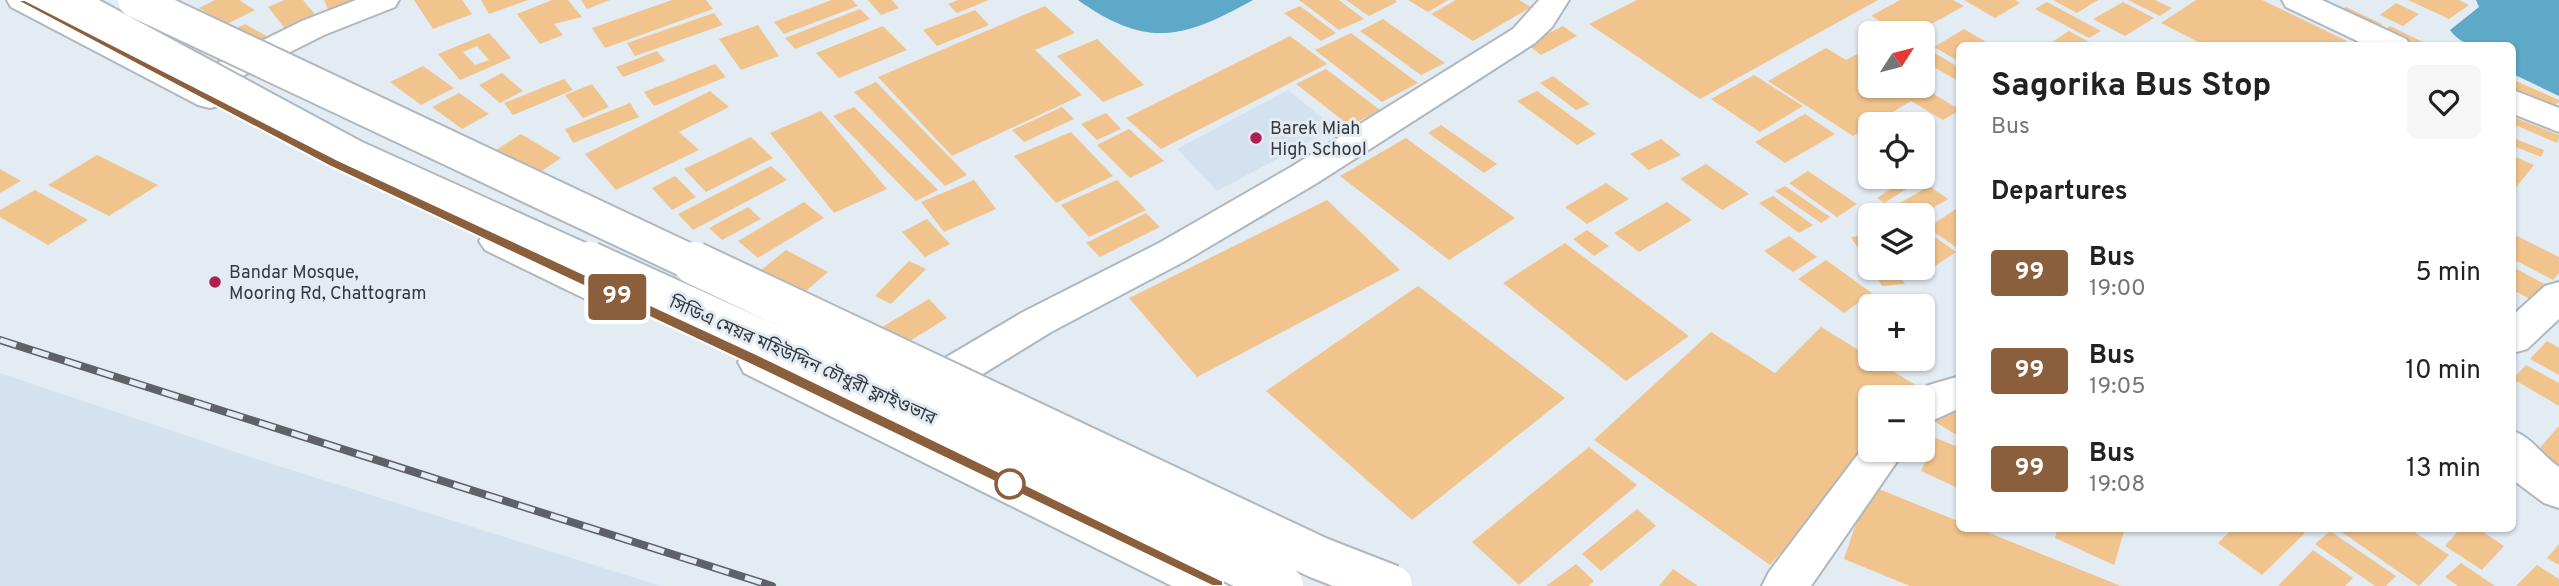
<!DOCTYPE html>
<html lang="en">
<head>
<meta charset="utf-8">
<style>
  :root { --surface:#fff; --page:#f6f6f6; --text:#222; --muted:#767676 }
  body { margin:0; font-family:Overpass,"Noto Sans Bengali",sans-serif; background:var(--page); color:var(--text); height:100vh; display:flex; flex-direction:column; font-size:26px; white-space:nowrap }
  * { box-sizing:border-box; margin:0 }
  p { font-size:23px; color:var(--muted) }
  .icon { flex:none; width:38px; height:38px; fill:none; stroke:currentColor; stroke-width:2; stroke-linecap:round; stroke-linejoin:round }
  .map { position:relative; flex:1; overflow:hidden }
  .details { position:absolute; left:1956px; top:42px; width:560px; height:490px; display:flex; flex-direction:column; background:var(--surface); border-radius:10px; box-shadow:0 2px 5px #0004 }
  .details>* { flex:none }
  .badge { padding:0 14px; border-radius:5px; font-size:24px; line-height:46px }
  .needle { width:46px; rotate:54deg }
  .fabs { position:absolute; left:1858px; top:21px; display:grid; gap:14px }
  .fabs a { display:grid; place-items:center; width:77px; height:77px; border-radius:10px; background:var(--surface); box-shadow:0 2px 5px #0004; font-size:35px }
  .map>.badge { position:absolute; translate:-50% -50%; box-shadow:0 0 0 4px #fff }
  h2 { padding:0 35px; font-size:26px; line-height:63px }
  .round { display:grid; place-items:center; flex:none; width:74px; height:74px; border-radius:10px; background:var(--page) }
  .headline { display:flex; align-items:center; justify-content:space-between; height:119px; padding:0 35px }
  h1 { font-size:33px; font-weight:700; line-height:52px }
  ul { padding:0; list-style:none }
  li { display:flex; align-items:center; gap:21px; height:98px; padding:0 35px }
  li div { flex:1 }
  li b { display:block; font-size:26px }
  li em { font-style:normal }
  li .badge { min-width:77px; font-weight:700; text-align:center }
  .map>svg:first-child { display:block }
</style>
</head>
<body>
<div class="map">
<svg width="2559" height="586" viewBox="0 0 2559 586">
  <rect width="100%" height="100%" fill="#e3ebf3"/>
  <g fill="#d4e2f0">
    <polygon points="1288,90 1335,128 1217,191 1177,149"/>
    <polygon points="0,373 253,458 661,586 0,586"/>
  </g>
  <g fill="#5da9c7">
    <path d="M 1078,0 L 1253,0 C 1183,39 1147,49 1078,0 Z"/>
    <path d="M 2476,0 L 2559,0 L 2559,96 L 2513,74 L 2513,46 C 2489,46 2465,51 2450,30 L 2479,7 Z"/>
  </g>
  <g fill="#f2c48d" fill-rule="evenodd">
    <polygon points="215,0 239,0 255,10 225,25 199,8"/>
    <polygon points="285,0 303,0 318,18 287,31 268,7"/>
    <polygon points="324,0 370,0 330,14"/>
    <polygon points="414,0 462,0 472,14 433,29"/>
    <polygon points="481,0 528,0 489,14"/>
    <polygon points="552,0 568,0 582,17 554,24 563,35 540,44 517,14"/>
    <polygon points="581,0 610,0 587,9"/>
    <polygon points="672,0 706,0 713,9 605,48 592,28"/>
    <polygon points="831,0 852,0 858,6 784,34 774,22"/>
    <polygon points="868,0 892,0 899,8 881,15"/>
    <polygon points="958,0 989,0 957,13 948,4"/>
    <polygon points="1299,0 1339,0 1364,19 1339,30"/>
    <polygon points="1346,0 1395,0 1397,2 1369,16"/>
    <polygon points="1408,0 1448,0 1428,12"/>
    <polygon points="1456,0 1519,0 1531,7 1473,41 1431,14"/>
    <polygon points="1637,0 1878,0 1700,99 1589,24"/>
    <polygon points="1900,0 1953,0 1964,6 1915,33 1901,33 1871,16"/>
    <polygon points="1964,0 2015,0 2020,3 1995,18"/>
    <polygon points="2053,0 2098,0 2077,13"/>
    <polygon points="2128,0 2155,0 2172,8 2160,16"/>
    <polygon points="2196,0 2262,0 2347,41 2341,46 2206,46 2161,23"/>
    <polygon points="2408,0 2459,0 2469,5 2449,19"/>
    <polygon points="2047,2 2101,31 2089,38 2035,9"/>
    <polygon points="2123,2 2154,18 2125,36 2093,19"/>
    <polygon points="2396,3 2419,14 2403,26 2380,15"/>
    <polygon points="1045,6 1075,33 1035,50 1082,95 952,156 878,77"/>
    <polygon points="1300,6 1336,33 1321,41 1284,13"/>
    <polygon points="2346,7 2382,24 2371,32 2335,15"/>
    <polygon points="860,9 870,19 795,49 785,38"/>
    <polygon points="975,10 989,25 937,46 923,30"/>
    <polygon points="714,13 723,25 635,56 627,43"/>
    <polygon points="1383,19 1445,63 1421,75 1360,31"/>
    <polygon points="245,24 268,37 246,49 223,35"/>
    <polygon points="758,25 779,56 741,70 719,39"/>
    <polygon points="883,26 907,50 839,78 816,53"/>
    <polygon points="1563,26 1577,36 1541,55 1527,44"/>
    <polygon points="2390,26 2431,46 2401,46 2378,35"/>
    <polygon points="1964,29 1993,46 1960,46 1960,62 1934,47"/>
    <polygon points="2069,31 2096,46 2046,46"/>
    <path d="M 489,33 L 511,58 L 460,80 L 438,54 ZM 477,46 L 489,60 L 475,65 L 463,52 Z"/>
    <polygon points="1351,33 1418,83 1382,102 1315,50"/>
    <polygon points="1290,36 1327,64 1161,149 1126,118"/>
    <polygon points="1097,39 1144,85 1103,102 1057,56"/>
    <polygon points="1923,46 1960,68 1960,82 1923,61"/>
    <polygon points="1826,48 1846,60 1863,51 1871,56 1871,86 1921,86 1960,110 1943,120 1911,101 1853,136 1768,81"/>
    <polygon points="657,51 665,61 623,77 616,67"/>
    <polygon points="715,64 726,77 654,106 644,92"/>
    <polygon points="423,66 454,88 421,105 390,82"/>
    <polygon points="1326,69 1380,110 1350,126 1296,84"/>
    <polygon points="502,73 523,91 500,103 479,85"/>
    <polygon points="1754,75 1803,106 1760,132 1711,99"/>
    <polygon points="1553,76 1590,104 1576,110 1540,83"/>
    <polygon points="564,79 573,90 513,115 504,103"/>
    <polygon points="2516,81 2559,100 2559,102 2549,111 2513,94 2513,84"/>
    <polygon points="876,82 967,175 945,186 854,92"/>
    <polygon points="592,84 609,107 583,118 565,95"/>
    <polygon points="710,91 729,107 679,132 699,150 616,190 585,154"/>
    <polygon points="1537,91 1596,134 1577,145 1517,101"/>
    <polygon points="459,93 489,114 462,129 432,107"/>
    <polygon points="630,103 639,117 573,143 565,129"/>
    <polygon points="854,107 938,190 916,201 833,116"/>
    <polygon points="1062,107 1074,119 1024,142 1012,130"/>
    <polygon points="821,111 887,189 834,213 770,133"/>
    <polygon points="1106,113 1121,129 1097,140 1081,124"/>
    <polygon points="1805,114 1835,134 1785,163 1755,142"/>
    <polygon points="2513,117 2559,135 2559,138 2557,143 2513,124"/>
    <polygon points="1441,125 1497,164 1484,173 1428,133"/>
    <polygon points="1129,129 1164,161 1130,178 1097,145"/>
    <polygon points="1071,132 1113,176 1056,203 1014,156"/>
    <polygon points="521,134 561,158 533,177 493,152"/>
    <polygon points="751,137 773,158 706,192 684,169"/>
    <polygon points="1406,138 1515,218 1449,260 1340,176"/>
    <polygon points="2513,138 2544,150 2541,157 2513,146"/>
    <polygon points="1661,139 1681,155 1649,170 1630,154"/>
    <polygon points="97,155 158,185 109,216 48,185"/>
    <polygon points="2513,156 2534,165 2513,191"/>
    <polygon points="1706,164 1749,194 1722,210 1680,179"/>
    <polygon points="771,166 787,180 693,230 678,214"/>
    <polygon points="0,169 21,181 0,193"/>
    <polygon points="1808,171 1857,204 1837,217 1789,183"/>
    <polygon points="675,176 696,197 672,210 652,188"/>
    <polygon points="1908,178 1916,183 1884,203 1877,198"/>
    <polygon points="974,180 996,209 944,232 921,202"/>
    <polygon points="1117,180 1146,210 1089,237 1061,205"/>
    <polygon points="1606,183 1629,199 1587,224 1565,207"/>
    <polygon points="1785,186 1830,217 1821,223 1775,191"/>
    <polygon points="1929,186 1948,199 1921,215 1880,215"/>
    <polygon points="35,190 88,220 48,245 0,217 0,210"/>
    <polygon points="1773,196 1813,225 1799,233 1759,203"/>
    <polygon points="1327,200 1400,270 1197,377 1129,298"/>
    <polygon points="804,202 824,218 758,258 738,241"/>
    <polygon points="1667,202 1692,220 1639,252 1614,233"/>
    <polygon points="1960,206 1960,244 1956,247 1928,228"/>
    <polygon points="748,207 761,219 722,240 709,228"/>
    <polygon points="1146,213 1160,227 1100,257 1086,243"/>
    <polygon points="927,219 950,244 925,257 902,232"/>
    <polygon points="1587,230 1609,246 1594,256 1573,239"/>
    <polygon points="1925,230 1956,252 1932,268 1923,262"/>
    <polygon points="2513,234 2559,257 2559,273 2553,280 2513,259"/>
    <polygon points="1871,235 1871,268 1895,268 1905,284 1882,286 1851,237"/>
    <polygon points="1789,236 1817,257 1793,272 1764,251"/>
    <polygon points="1565,243 1689,336 1626,381 1503,283"/>
    <polygon points="786,250 828,272 793,302 750,279"/>
    <polygon points="1826,260 1872,293 1844,313 1798,279"/>
    <polygon points="909,261 926,269 891,304 875,296"/>
    <polygon points="2513,267 2550,287 2536,302 2513,290"/>
    <polygon points="1418,286 1565,398 1412,520 1266,391"/>
    <polygon points="929,299 947,318 900,347 882,327"/>
    <polygon points="1821,327 1927,392 1922,397 1871,397 1871,450 1875,450 1770,565 1594,440 1711,332 1775,373"/>
    <polygon points="2547,341 2559,348 2559,375 2530,359"/>
    <polygon points="2526,365 2559,383 2559,406 2513,379"/>
    <polygon points="1945,403 1960,412 1960,437 1932,420"/>
    <polygon points="2559,426 2559,475 2531,458"/>
    <polygon points="1936,438 1960,448 1960,489 1921,471"/>
    <polygon points="1589,447 1637,485 1519,585 1472,542"/>
    <polygon points="1869,485 1960,522 1960,528 1977,528 2121,586 1910,586 1844,559"/>
    <polygon points="1637,509 1656,526 1601,571 1582,554"/>
    <polygon points="2058,528 2125,528 2114,565 2055,538"/>
    <polygon points="2233,528 2298,528 2305,533 2262,575 2218,543"/>
    <polygon points="2336,528 2408,528 2449,555 2419,586"/>
    <polygon points="2461,528 2477,528 2504,546 2482,570 2445,546"/>
    <polygon points="2330,531 2396,576 2386,586 2375,586 2315,544"/>
    <polygon points="2559,544 2559,565 2547,558"/>
    <polygon points="2313,550 2353,578 2345,586 2278,586"/>
    <polygon points="2461,563 2495,586 2458,586 2445,577"/>
    <polygon points="1576,564 1594,581 1588,586 1546,586"/>
    <polygon points="2537,565 2559,579 2559,586 2516,586"/>
    <polygon points="1673,569 1698,586 1659,586"/>
  </g>
  <g fill="none" stroke-linecap="round" stroke-linejoin="round">
    <defs>
      <g id="street">
        <polygon points="356,0 399,0 395,7 324,35 205,95 193,98 181,95 176,88 181,81 302,21"/>
        <polygon points="1539,0 1569,0 1552,27 1535,43 1317,183 1185,261 1051,332 934,404 919,409 904,404 898,393 904,382 1023,312 1159,243 1291,167 1513,29"/>
        <polygon points="2282,0 2322,0 2406,39 2411,46 2368,46 2286,7"/>
        <polygon points="2513,90 2559,108 2559,132 2513,114"/>
        <polygon points="2559,282 2559,319 2527,349 2513,353 2513,315 2545,286"/>
        <polygon points="1960,376 1960,408 1923,425 1923,397 1909,397 1929,385"/>
        <path d="M 2513,431 C 2533,438 2541,455 2559,467 L 2559,508 L 2544,503 L 2513,480 Z"/>
        <polygon points="1871,437 1871,450 1905,450 1811,586 1762,586 1769,572"/>
      </g>
      <g id="highway">
        <polygon points="7,0 46,0 222,89 227,97 222,105 210,108 198,105 11,7"/>
        <polygon points="498,228 632,288 637,298 632,308 618,312 604,308 485,250 479,241 485,232"/>
        <polygon points="758,347 1233,572 1240,586 1172,586 744,373 738,362 744,351"/>
      </g>
    </defs>
    <use href="#street" stroke="#afb7bf" stroke-width="4"/>
    <use href="#highway" stroke="#afb7bf" stroke-width="4"/>
    <use href="#street" fill="#fff" fill-rule="evenodd"/>
    <use href="#highway" fill="#fff" fill-rule="evenodd"/>
    <defs>
      <polyline id="rail" points="0,340 772,586"/>
    </defs>
    <use href="#rail" stroke="#5e6266" stroke-width="8"/>
    <use href="#rail" stroke="#e3ebf3" stroke-width="5" stroke-dasharray="17" stroke-linecap="butt"/>
    <defs>
      <g id="highway-bridge-far1">
        <polyline points="63,0 354,157 593,265"/>
        <polyline points="135,0 697,265"/>
      </g>
      <g id="highway-bridge">
        <polyline points="589,263 960,431 1282,586"/>
        <polyline points="694,263 1319,558 1391,586"/>
      </g>
    </defs>
    <use href="#highway-bridge-far1" stroke="#afb7bf" stroke-width="38" stroke-linecap="butt"/>
    <use href="#highway-bridge" stroke="#afb7bf" stroke-width="46" stroke-linecap="butt"/>
    <use href="#highway-bridge-far1" stroke="#fff" stroke-width="34"/>
    <use href="#highway-bridge" stroke="#fff" stroke-width="42"/>
  </g>
  <polygon fill="#8b5e3c" stroke="#fff" stroke-width="2" points="16,0 25,0 338,160 771,361 1223,581 1223,586 1212,586 760,369 329,166"/>
  <g fill="#b01f4f" stroke="#e3ebf3" stroke-width="2.5">
    <circle cx="1256" cy="138" r="7"/>
    <circle cx="215" cy="282" r="7"/>
  </g>
  <circle fill="#fff" stroke="#8b5e3c" stroke-width="3.5" cx="1010" cy="484" r="14"/>
  <g text-anchor="middle" stroke-width="6" stroke-linejoin="round" paint-order="stroke">
    <g font-size="18" fill="#36393c" stroke="#e3ebf3" text-anchor="start">
      <text x="1270" y="134">Barek Miah<tspan x="1270" dy="21">High School</tspan></text>
      <text x="229" y="278">Bandar Mosque,<tspan x="229" dy="21">Mooring Rd, Chattogram</tspan></text>
    </g>
    <g font-size="18" fill="#36393c" stroke="#e3ebf3">
      <text transform="translate(803 360) rotate(24)" y="6">সিডিএ মেয়র মহিউদ্দিন চৌধুরী ফ্লাইওভার</text>
    </g>
  </g>
</svg>
<div class="fabs">
<a><svg class="needle" viewBox="-14 -14 28 28"><path d="M0-13l5 13h-10z" fill="#e53935"/><path d="M0 13l5-13h-10z" fill="#767676"/></svg></a>
<a><svg class="icon" aria-label="locate" viewBox="0 0 24 24"><circle cx="12" cy="12" r="6"/><path d="M12 2v4M12 18v4M2 12h4M18 12h4"/></svg></a>
<a><svg class="icon" aria-label="layers" viewBox="0 0 24 24"><path d="M12 4l9 5-9 5-9-5zM3 14l9 5 9-5"/></svg></a>
<a>+</a>
<a>−</a>
</div>
<b class="badge" style="left:617px;top:297px;background:#8b5e3c;color:#fff">99</b>
<section class="details">
<div class="headline"><div><h1>Sagorika Bus Stop</h1><p>Bus</p></div><a class="round"><svg class="icon" aria-label="heart" viewBox="0 0 24 24"><path d="M12 20l-8-8c-3-5 5-10 8-4 3-6 11-1 8 4z"/></svg></a></div>
<h2>Departures</h2>
<ul>
<li><span class="badge" style="background:#8b5e3c;color:#fff">99</span><div><b>Bus</b><p>19:00</p></div><em>5 min</em></li>
<li><span class="badge" style="background:#8b5e3c;color:#fff">99</span><div><b>Bus</b><p>19:05</p></div><em>10 min</em></li>
<li><span class="badge" style="background:#8b5e3c;color:#fff">99</span><div><b>Bus</b><p>19:08</p></div><em>13 min</em></li>
</ul>
</section>
</div>
</body>
</html>
